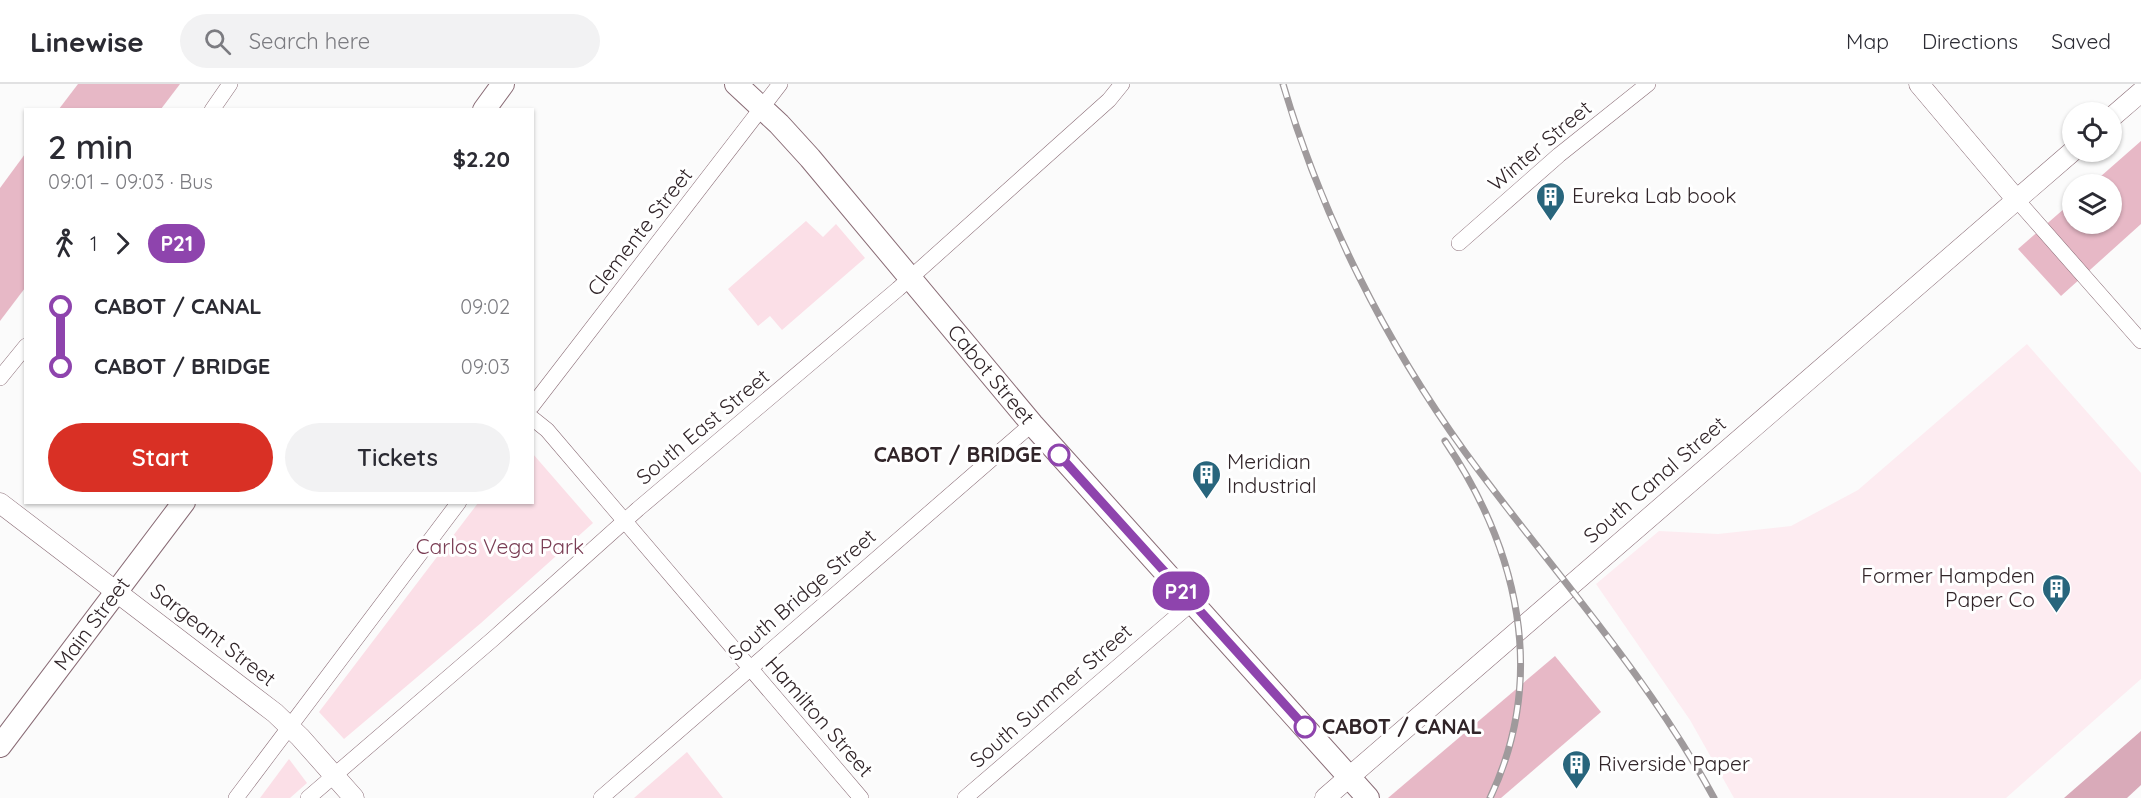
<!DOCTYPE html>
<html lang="en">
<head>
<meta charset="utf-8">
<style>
  :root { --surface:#fff; --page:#f2f2f3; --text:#2b2b33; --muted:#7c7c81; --line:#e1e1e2; --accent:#d93025 }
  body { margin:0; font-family:Quicksand,sans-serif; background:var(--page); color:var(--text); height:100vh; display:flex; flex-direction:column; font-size:22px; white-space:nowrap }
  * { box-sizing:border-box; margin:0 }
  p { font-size:20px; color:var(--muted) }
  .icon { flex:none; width:33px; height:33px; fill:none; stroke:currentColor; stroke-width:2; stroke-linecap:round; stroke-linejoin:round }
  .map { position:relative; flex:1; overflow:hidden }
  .drawer { position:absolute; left:24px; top:24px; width:510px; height:396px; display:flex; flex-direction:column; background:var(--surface); border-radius:0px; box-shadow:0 2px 4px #0004 }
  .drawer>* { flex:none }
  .badge { padding:0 12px; border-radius:20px; font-size:21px; line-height:39px }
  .tools { position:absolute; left:2062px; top:18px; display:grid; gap:12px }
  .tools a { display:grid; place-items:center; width:60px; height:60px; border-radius:50%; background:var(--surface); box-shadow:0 2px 4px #0004; font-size:30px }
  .map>.badge { position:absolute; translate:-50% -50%; box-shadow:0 0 0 3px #fff }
  .legs { display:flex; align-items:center; gap:9px; height:66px; padding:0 24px; font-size:20px }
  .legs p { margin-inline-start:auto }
  .summary { display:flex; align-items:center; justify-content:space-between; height:102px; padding:0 24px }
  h1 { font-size:33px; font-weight:600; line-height:45px }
  .button { display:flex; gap:12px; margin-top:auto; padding:12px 24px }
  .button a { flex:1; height:69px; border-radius:36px; background:var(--accent); color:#fff; font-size:24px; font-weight:600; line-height:69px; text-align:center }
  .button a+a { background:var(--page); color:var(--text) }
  ul { padding:0 24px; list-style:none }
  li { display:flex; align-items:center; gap:21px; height:60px; font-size:22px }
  li i { display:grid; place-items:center; width:9px; height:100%; margin:0 8px; background:currentColor }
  li i::after { content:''; width:15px; height:15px; margin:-8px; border:4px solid; border-radius:50%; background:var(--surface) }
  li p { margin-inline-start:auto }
  li:first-child i { background:linear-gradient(#0000 50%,currentColor 0) }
  li:last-child i { background:linear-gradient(currentColor 50%,#0000 0) }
  header { display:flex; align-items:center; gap:36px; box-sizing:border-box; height:84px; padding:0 30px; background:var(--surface); border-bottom:2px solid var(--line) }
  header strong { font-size:28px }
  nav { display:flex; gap:33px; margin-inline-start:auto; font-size:21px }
  .search { width:420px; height:54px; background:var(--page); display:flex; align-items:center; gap:15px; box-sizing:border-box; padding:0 21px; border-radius:33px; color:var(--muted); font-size:22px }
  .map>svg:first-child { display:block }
</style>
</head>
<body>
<header>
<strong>Linewise</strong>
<div class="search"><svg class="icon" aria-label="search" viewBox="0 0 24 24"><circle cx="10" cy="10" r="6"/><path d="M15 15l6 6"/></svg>Search here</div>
<nav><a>Map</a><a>Directions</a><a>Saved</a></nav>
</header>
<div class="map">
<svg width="2141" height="714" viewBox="0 0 2141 714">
  <rect width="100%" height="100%" fill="#fbfbfb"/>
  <polygon fill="#fdecf1" points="2027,260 2141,389 2141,595 2006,714 1734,714 1690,636 1596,500 1659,447 1718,450 1791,442 1858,406"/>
  <g fill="#fbdfe7">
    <polygon points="806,137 823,153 836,140 865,174 782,246 770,232 758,242 728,205"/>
    <polygon points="533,370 593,439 481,539 344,655 319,628 478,419 532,418"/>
    <polygon points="687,668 723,714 634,714"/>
    <polygon points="289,675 307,699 290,714 260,714"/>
  </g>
  <polygon fill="#d9aab9" points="2141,647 2141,701 2127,714 2064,714"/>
  <g fill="#e7b8c6">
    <polygon points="78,0 180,0 161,25 59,25"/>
    <polygon points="2141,57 2141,140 2061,212 2018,165 2073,117 2073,140 2112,140 2112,100 2092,100"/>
    <polygon points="25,70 25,204 0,237 0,104"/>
    <polygon points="1555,572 1601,628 1501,714 1388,714"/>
  </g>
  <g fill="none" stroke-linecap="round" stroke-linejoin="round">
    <defs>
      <g id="minor">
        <polyline points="212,26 230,0"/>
        <polyline points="2016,115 2141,257"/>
        <polyline points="1459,159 1559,71 1648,0"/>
        <polyline points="0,294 26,262"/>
        <polyline points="532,322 780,0"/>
        <polyline points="532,334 547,346 861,714"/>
        <polyline points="236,714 459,418"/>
        <polyline points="308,714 493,555 638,425 898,205 1109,16 1122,0"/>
        <polyline points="601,714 1032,340"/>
        <polyline points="965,714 1192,519"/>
      </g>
      <g id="tertiary">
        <polyline points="1919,0 2016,115"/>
        <polyline points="2112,33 2141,8"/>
        <polyline points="0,419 275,629 300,653 354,714"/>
        <polyline points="1325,714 2073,67"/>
      </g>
      <g id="secondary">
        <path id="s1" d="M 736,0 L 779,40 L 810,74 L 1032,340 L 1368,714"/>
        <polyline points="484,26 503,0"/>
        <path id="s2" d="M 0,662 L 184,418"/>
      </g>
    </defs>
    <use href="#minor" stroke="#8a6c76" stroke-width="16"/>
    <use href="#tertiary" stroke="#8a6c76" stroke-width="21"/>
    <use href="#secondary" stroke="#8a6c76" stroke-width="24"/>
    <use href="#minor" stroke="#fff" stroke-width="15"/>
    <use href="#tertiary" stroke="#fff" stroke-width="20"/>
    <use href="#secondary" stroke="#fff" stroke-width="22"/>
    <defs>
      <g id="rail">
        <path d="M 1283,0 C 1321,130 1386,259 1465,368 C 1549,483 1646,588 1714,714"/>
        <path d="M 1445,357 C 1518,465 1548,592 1490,714"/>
      </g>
    </defs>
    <use href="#rail" stroke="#9f9a9c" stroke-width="7"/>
    <use href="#rail" stroke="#fff" stroke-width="4.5" stroke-dasharray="14" stroke-linecap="butt"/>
  </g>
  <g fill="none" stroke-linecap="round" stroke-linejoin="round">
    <defs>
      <polyline id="line-1" points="1059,371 1305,643"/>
    </defs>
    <use href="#line-1" stroke="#fff" stroke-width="14"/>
    <use href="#line-1" stroke="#8e44ad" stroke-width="9"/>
  </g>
  <defs>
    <symbol id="building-pin" viewBox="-11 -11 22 30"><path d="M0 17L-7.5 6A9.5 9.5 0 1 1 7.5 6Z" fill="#28657c" stroke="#fff"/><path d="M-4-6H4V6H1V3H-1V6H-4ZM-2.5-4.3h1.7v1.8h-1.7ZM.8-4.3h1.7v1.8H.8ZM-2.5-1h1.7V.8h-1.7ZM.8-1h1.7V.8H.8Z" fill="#fff"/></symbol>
  </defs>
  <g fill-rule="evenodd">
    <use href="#building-pin" x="1534" y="96" width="33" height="45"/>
    <use href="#building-pin" x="1190" y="374" width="33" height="45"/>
    <use href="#building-pin" x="2040" y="488" width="33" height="45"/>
    <use href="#building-pin" x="1560" y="664" width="33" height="45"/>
  </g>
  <g fill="#fff" stroke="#8e44ad" stroke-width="3">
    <circle cx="1059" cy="371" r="10"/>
    <circle cx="1305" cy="643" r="10"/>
  </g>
  <g text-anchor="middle" stroke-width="6" stroke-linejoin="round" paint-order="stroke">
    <g font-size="21" fill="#312529" stroke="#fff">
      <text transform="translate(1540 62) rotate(-40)" y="7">Winter Street</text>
      <text transform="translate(640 148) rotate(-52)" y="7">Clemente Street</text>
      <text dy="7" stroke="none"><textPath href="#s1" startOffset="387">Cabot Street</textPath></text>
      <text transform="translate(703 343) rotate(-40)" y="7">South East Street</text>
      <text transform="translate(1655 396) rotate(-41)" y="7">South Canal Street</text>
      <text transform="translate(802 511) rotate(-41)" y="7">South Bridge Street</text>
      <text dy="7" stroke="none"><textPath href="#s2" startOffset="153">Main Street</textPath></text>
      <text transform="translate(213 551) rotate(38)" y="7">Sargeant Street</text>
      <text transform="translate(1051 612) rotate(-41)" y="7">South Summer Street</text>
      <text transform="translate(819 633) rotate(49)" y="7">Hamilton Street</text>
    </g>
    <g font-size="21" fill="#312529" stroke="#fff" text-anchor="start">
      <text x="1572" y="119">Eureka Lab book</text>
      <text x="1227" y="385">Meridian<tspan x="1227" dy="24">Industrial</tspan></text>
      <text x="2035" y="499" text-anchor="end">Former Hampden<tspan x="2035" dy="24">Paper Co</tspan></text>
      <text x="1598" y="687">Riverside Paper</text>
    </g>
    <g font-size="21" font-weight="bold" fill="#312529" stroke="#fff" text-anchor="end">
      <text x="1042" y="378">CABOT / BRIDGE</text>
      <text x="1322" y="650" text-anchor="start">CABOT / CANAL</text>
    </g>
    <g font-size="21" fill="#7a3d54" stroke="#fff">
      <text x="500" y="470">Carlos Vega Park</text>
    </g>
  </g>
</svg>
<div class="tools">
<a><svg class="icon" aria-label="locate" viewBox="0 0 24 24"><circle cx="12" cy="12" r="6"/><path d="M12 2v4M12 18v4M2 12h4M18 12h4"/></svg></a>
<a><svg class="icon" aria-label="layers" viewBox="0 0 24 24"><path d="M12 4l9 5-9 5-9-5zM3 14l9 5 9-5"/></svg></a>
</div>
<b class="badge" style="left:1181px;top:507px;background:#8e44ad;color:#fff">P21</b>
<section class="drawer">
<div class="summary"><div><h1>2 min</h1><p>09:01 – 09:03 · Bus</p></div><b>$2.20</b></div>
<div class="legs"><svg class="icon" aria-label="walk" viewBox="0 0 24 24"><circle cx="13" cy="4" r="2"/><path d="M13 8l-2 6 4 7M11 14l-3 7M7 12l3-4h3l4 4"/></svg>1<svg class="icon" aria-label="forward" viewBox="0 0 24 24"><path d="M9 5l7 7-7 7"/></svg><b class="badge" style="background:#8e44ad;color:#fff">P21</b></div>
<ul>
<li><i style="color:#8e44ad"></i><b>CABOT / CANAL</b><p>09:02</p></li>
<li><i style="color:#8e44ad"></i><b>CABOT / BRIDGE</b><p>09:03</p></li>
</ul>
<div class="button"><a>Start</a><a>Tickets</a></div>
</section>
</div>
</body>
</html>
